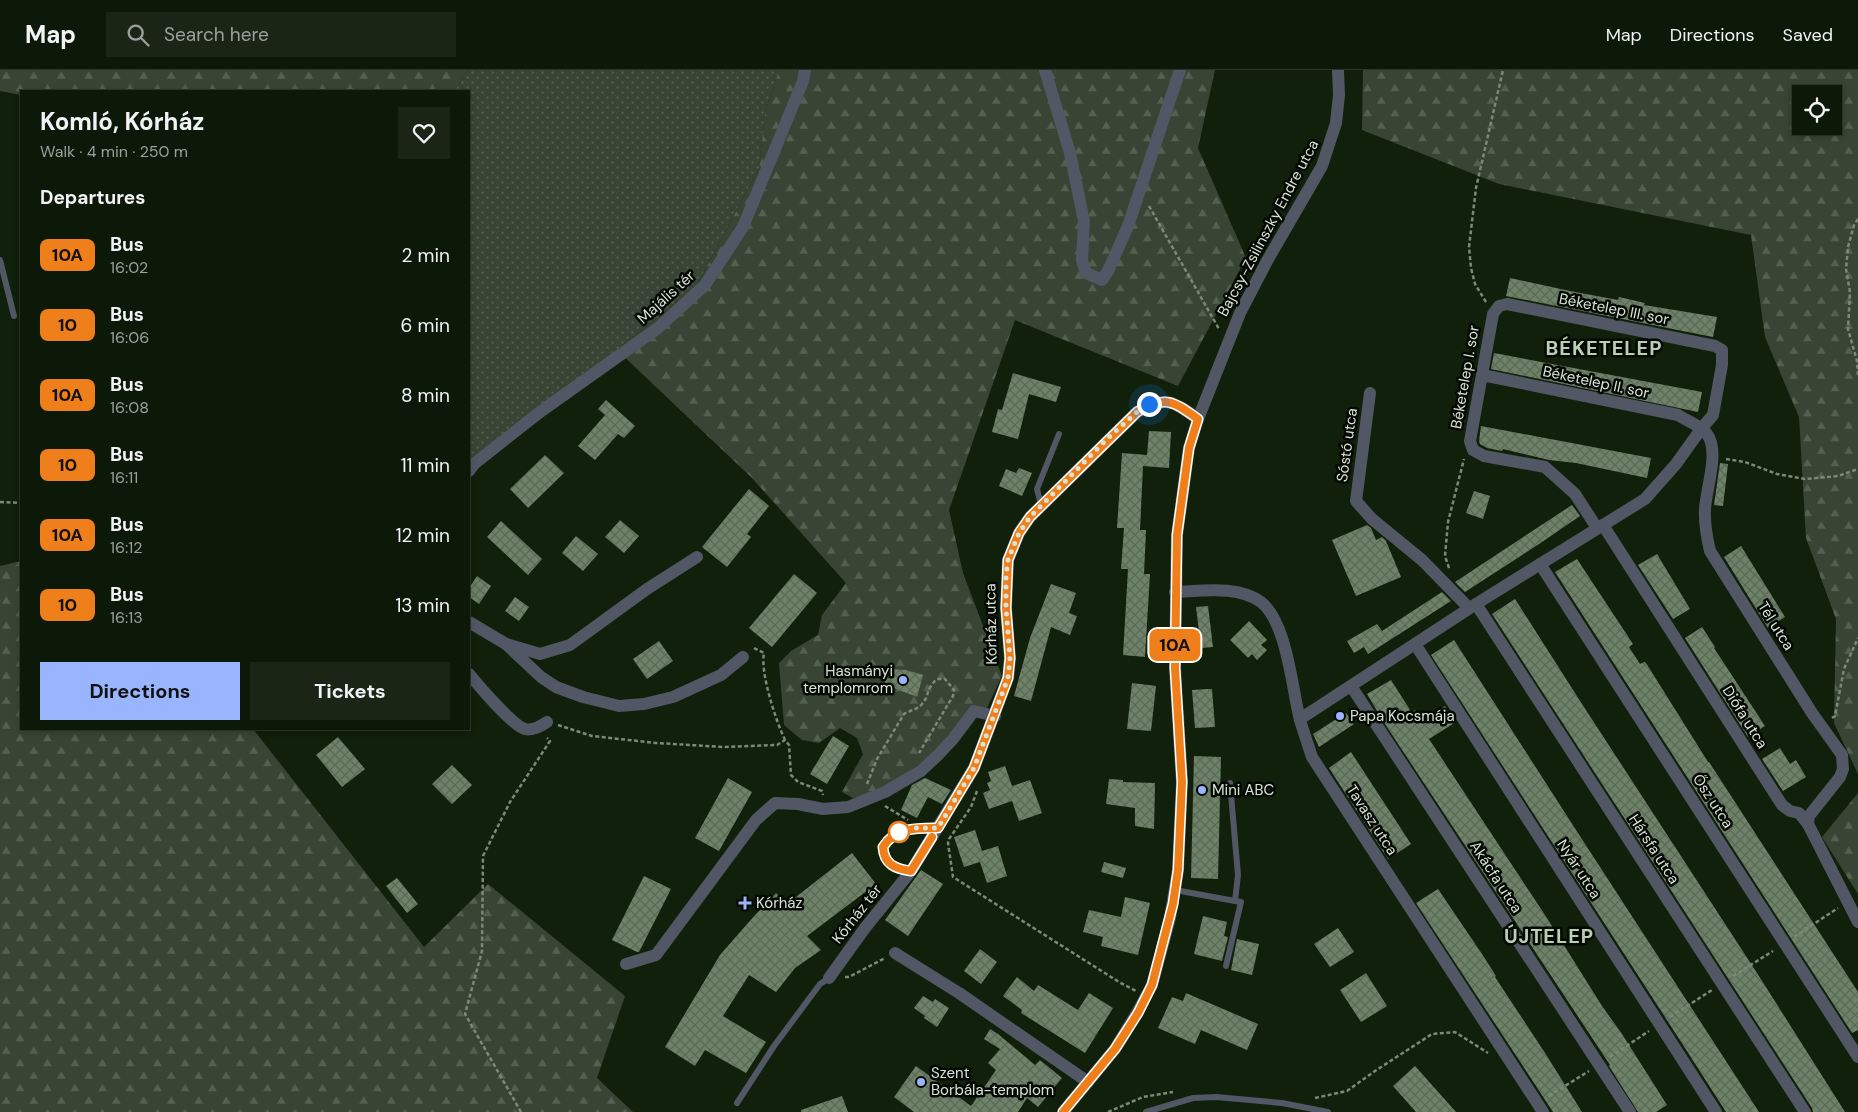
<!DOCTYPE html>
<html lang="en">
<head>
<meta charset="utf-8">
<style>
  :root { --surface:#0c1808; --page:#1a2516; --text:#f1f3f6; --muted:#9aa09c; --line:#2c3729; --accent:#98b5fd }
  body { margin:0; font-family:"DM Sans",sans-serif; background:var(--page); color:var(--text); height:100vh; display:flex; flex-direction:column; font-size:19px; white-space:nowrap }
  * { box-sizing:border-box; margin:0 }
  p { font-size:16px; color:var(--muted) }
  .icon { flex:none; width:28px; height:28px; fill:none; stroke:currentColor; stroke-width:2; stroke-linecap:round; stroke-linejoin:round }
  .map { position:relative; flex:1; overflow:hidden }
  .details { position:absolute; left:20px; top:20px; width:450px; height:640px; display:flex; flex-direction:column; background:var(--surface); border-radius:0px; box-shadow:0 2px 8px #0003,0 0 0 1px var(--line) }
  .details>* { flex:none }
  .badge { padding:0 10px; border-radius:8px; font-size:18px; line-height:32px }
  .fabs { position:absolute; left:1792px; top:15px; display:grid; gap:10px }
  .fabs a { display:grid; place-items:center; width:50px; height:50px; border-radius:0px; background:var(--surface); box-shadow:0 2px 8px #0003,0 0 0 1px var(--line); font-size:25px }
  .you { position:absolute; width:25px; height:25px; margin:-12px; border:4px solid #fff; border-radius:50%; background:#1a73e8; box-shadow:0 0 0 8px #1a73e833 }
  .map>.badge { position:absolute; translate:-50% -50%; box-shadow:0 0 0 2px #fff }
  h2 { padding:0 20px; font-size:19px; line-height:45px }
  .round { display:grid; place-items:center; flex:none; width:52px; height:52px; border-radius:0px; background:var(--page) }
  .overview { display:flex; align-items:center; justify-content:space-between; height:85px; padding:0 20px }
  h1 { font-size:24px; font-weight:700; line-height:38px }
  .action { display:flex; gap:10px; margin-top:auto; padding:10px 20px }
  .action a { flex:1; height:58px; border-radius:0px; background:var(--accent); color:#111; font-size:20px; font-weight:700; line-height:58px; text-align:center }
  .action a+a { background:var(--page); color:var(--text) }
  ul { padding:0; list-style:none }
  li { display:flex; align-items:center; gap:15px; height:70px; padding:0 20px }
  li div { flex:1 }
  li b { display:block; font-size:19px }
  li em { font-style:normal }
  li .badge { min-width:55px; font-weight:700; text-align:center }
  header { display:flex; align-items:center; gap:30px; box-sizing:border-box; height:70px; padding:0 25px; background:var(--surface); border-bottom:1px solid var(--line) }
  header strong { font-size:24px }
  nav { display:flex; gap:28px; margin-inline-start:auto; font-size:18px }
  .search { width:350px; height:45px; background:var(--page); display:flex; align-items:center; gap:12px; box-sizing:border-box; padding:0 18px; border-radius:0px; color:var(--muted); font-size:19px }
  .map>svg:first-child { display:block }
</style>
</head>
<body>
<header>
<strong>Map</strong>
<div class="search"><svg class="icon" aria-label="search" viewBox="0 0 24 24"><circle cx="10" cy="10" r="6"/><path d="M15 15l6 6"/></svg>Search here</div>
<nav><a>Map</a><a>Directions</a><a>Saved</a></nav>
</header>
<div class="map">
<svg width="1858" height="1042" viewBox="0 0 1858 1042">
  <defs>
    <pattern id="green-dots" width="8" height="8" patternUnits="userSpaceOnUse" patternTransform="scale(1.25)"><rect width="8" height="8" fill="#384534"/><path d="M2 2h.1M6 6h.1" fill="none" stroke="#546050" stroke-width="1.8" stroke-linecap="round"/></pattern>
    <pattern id="forest-firs" width="22" height="20" patternUnits="userSpaceOnUse" patternTransform="scale(1.25)"><rect width="22" height="20" fill="#384534"/><path d="M5 1l3.5 6h-7zM16 11l3.5 6h-7z" fill="#546050"/></pattern>
    <pattern id="building-cross-hatch" width="8" height="8" patternUnits="userSpaceOnUse" patternTransform="scale(1.25)"><rect width="8" height="8" fill="#6e8268"/><path d="M0 0l8 8M0 8l8-8" fill="none" stroke="#5c6958"/></pattern>
  </defs>
  <rect width="100%" height="100%" fill="#10200a"/>
  <polygon fill="url(#green-dots)" points="468,0 779,0 765,42 759,98 696,217 617,280 469,395 469,21 454,21"/>
  <g fill="url(#forest-firs)" fill-rule="evenodd">
    <polygon points="0,0 468,0 454,21 21,21 21,25 0,21"/>
    <polygon points="779,0 1215,0 1198,78 1246,188 1178,316 1015,250 949,440 963,503 1002,606 986,640 982,640 924,696 871,724 853,728 842,722 863,684 857,668 840,658 819,673 802,670 784,655 779,593 791,581 818,565 822,545 846,513 752,408 617,280 696,217 759,98 765,42"/>
    <path d="M 1363,0 L 1858,0 L 1858,704 L 1834,653 L 1836,549 L 1806,468 L 1799,347 L 1765,267 L 1751,165 L 1499,114 L 1362,60 ZM 1801,24 L 1834,24 L 1834,56 L 1801,56 Z"/>
    <polygon points="21,491 21,659 253,659 424,877 488,814 625,926 597,1008 633,1042 0,1042 0,496"/>
    <polygon points="1858,723 1858,824 1822,767"/>
  </g>
  <g fill="url(#building-cross-hatch)">
    <polygon points="1510,208 1570,221 1618,230 1619,227 1645,233 1644,235 1717,247 1713,267 1506,226"/>
    <polygon points="1494,283 1702,322 1698,342 1491,299"/>
    <polygon points="1013,303 1061,317 1056,332 1029,324 1018,369 992,362 998,339 1002,340"/>
    <polygon points="606,330 635,356 624,368 618,364 595,390 578,376 605,345 598,339"/>
    <polygon points="1481,356 1651,388 1647,408 1576,393 1549,390 1503,379 1502,381 1487,378 1480,374 1479,371"/>
    <polygon points="1149,361 1171,362 1169,398 1143,396 1140,460 1146,460 1144,504 1150,504 1145,587 1123,585 1128,499 1121,499 1124,458 1117,458 1122,383 1147,385"/>
    <polygon points="545,385 564,403 528,438 510,419"/>
    <polygon points="1720,393 1728,394 1723,436 1714,435"/>
    <polygon points="1019,398 1032,403 1022,426 999,416 1006,399 1016,403"/>
    <polygon points="749,419 769,436 747,464 751,467 727,497 702,477"/>
    <polygon points="1474,421 1490,426 1483,449 1466,443"/>
    <polygon points="1572,435 1580,446 1539,474 1465,522 1455,512"/>
    <polygon points="620,450 639,466 624,483 605,467"/>
    <polygon points="501,451 542,489 528,505 487,467"/>
    <polygon points="1367,455 1371,458 1376,470 1382,467 1386,471 1401,507 1356,526 1332,470"/>
    <polygon points="576,466 598,484 583,501 562,483"/>
    <polygon points="1741,476 1785,547 1768,558 1724,487"/>
    <polygon points="1657,484 1690,539 1673,549 1638,495"/>
    <polygon points="1577,489 1633,574 1629,577 1640,594 1644,592 1646,593 1708,692 1709,692 1858,922 1858,960 1852,963 1555,502"/>
    <polygon points="794,504 817,523 772,577 749,558"/>
    <polygon points="477,506 491,516 479,534 469,527 469,518"/>
    <polygon points="1051,514 1076,523 1069,543 1077,546 1070,565 1051,557 1031,631 1014,626 1030,568"/>
    <polygon points="1442,522 1451,531 1368,584 1364,577 1354,583 1347,571 1377,554 1382,561"/>
    <polygon points="515,527 529,537 519,551 505,541"/>
    <polygon points="1515,529 1582,634 1757,903 1845,1042 1813,1042 1812,1038 1492,544"/>
    <polygon points="1208,536 1213,577 1201,578 1196,537"/>
    <polygon points="1249,551 1267,570 1261,575 1267,580 1257,590 1252,584 1248,588 1230,570"/>
    <polygon points="1702,557 1715,577 1714,578 1765,656 1748,667 1685,568"/>
    <polygon points="1454,570 1576,760 1759,1042 1726,1042 1685,978 1431,585"/>
    <polygon points="659,571 673,591 647,609 633,589"/>
    <polygon points="888,599 906,600 923,605 917,627 894,618 890,619 884,615"/>
    <polygon points="1391,610 1412,643 1415,640 1422,651 1445,636 1456,652 1429,669 1545,845 1602,936 1622,964 1667,1035 1656,1042 1638,1042 1609,996 1610,995 1383,651 1367,624"/>
    <polygon points="1132,613 1156,616 1151,661 1127,659"/>
    <polygon points="1207,619 1212,619 1215,657 1195,658 1192,620"/>
    <polygon points="1346,643 1354,654 1319,677 1313,664"/>
    <polygon points="833,666 849,676 827,714 810,704"/>
    <polygon points="338,667 365,699 342,717 316,685"/>
    <polygon points="1780,678 1790,694 1796,690 1806,707 1783,721 1762,689"/>
    <polygon points="1351,682 1411,774 1388,789 1329,698"/>
    <polygon points="1194,686 1221,687 1218,809 1191,808"/>
    <polygon points="452,695 472,715 452,734 432,714"/>
    <polygon points="1005,696 1012,716 1030,710 1042,743 1019,751 1012,731 989,739 983,723 990,720 987,713 991,711 988,702"/>
    <polygon points="728,708 752,722 719,781 695,768"/>
    <polygon points="925,708 951,720 942,734 928,727 917,748 901,740 912,715"/>
    <polygon points="1109,709 1123,710 1123,712 1155,713 1154,759 1135,756 1135,738 1106,734"/>
    <polygon points="975,760 982,781 998,776 1007,806 987,813 980,792 964,797 954,767"/>
    <polygon points="852,783 876,814 807,866 821,880 795,898 776,922 749,905 723,946 766,972 746,1003 705,980 695,996 665,977 720,885 755,845 776,823 787,834"/>
    <polygon points="1104,792 1126,798 1123,808 1101,802"/>
    <polygon points="921,800 943,814 908,866 885,850"/>
    <polygon points="644,806 671,819 639,882 637,882 612,870"/>
    <polygon points="397,808 418,834 407,843 386,816"/>
    <polygon points="1438,819 1482,884 1496,906 1495,907 1545,983 1582,1042 1553,1042 1416,833"/>
    <polygon points="1125,827 1150,833 1138,885 1101,876 1103,867 1083,862 1089,840 1121,847"/>
    <polygon points="1203,846 1227,852 1224,866 1228,867 1222,891 1194,884"/>
    <polygon points="1338,858 1354,882 1330,897 1314,874"/>
    <polygon points="1237,869 1259,874 1252,905 1231,900"/>
    <polygon points="980,879 997,892 981,914 964,901"/>
    <polygon points="1366,903 1387,936 1361,952 1340,920"/>
    <polygon points="1017,907 1034,921 1038,915 1078,940 1089,923 1113,938 1085,983 1021,943 1022,940 1003,926"/>
    <polygon points="1186,923 1258,954 1247,980 1201,960 1195,974 1158,958 1172,927 1183,931"/>
    <polygon points="923,926 933,932 935,929 949,938 937,957 924,948 925,946 914,938"/>
    <polygon points="990,959 998,964 1035,995 1040,990 1062,1008 1038,1037 1027,1028 1018,1042 914,1042 894,1027 916,996 971,1036 996,1000 988,993 1000,979 984,969"/>
    <polygon points="1415,996 1456,1042 1416,1042 1393,1016"/>
    <polygon points="842,1026 848,1042 801,1042 801,1040"/>
  </g>
  <g fill="none" stroke-linecap="round" stroke-linejoin="round">
    <g stroke="#7b8977" stroke-width="2.5" stroke-dasharray="4 2.5" stroke-linecap="butt">
      <polyline points="1149,136 1219,259"/>
      <polyline points="1858,149 1854,155 1848,177 1846,199 1850,222 1848,259 1857,291 1858,305"/>
      <polyline points="1486,232 1475,214 1471,198 1469,177 1476,118 1503,0"/>
      <polyline points="1726,389 1745,392 1777,404 1805,409 1838,406 1858,399"/>
      <polyline points="0,432 21,433"/>
      <polyline points="1449,498 1445,486 1448,452 1464,389"/>
      <path d="M 754,578 L 764,583 C 760,603 776,651 785,670"/>
      <polyline points="1832,648 1835,646 1844,599 1858,568"/>
      <polyline points="558,655 592,666 656,673 724,677 777,675 785,670 789,675 791,705 798,712 822,721 823,725"/>
      <path d="M 867,714 L 877,689 L 904,644 C 910,640 917,640 922,634 C 930,625 925,620 937,609 L 945,609 L 954,620 L 953,626 L 919,683"/>
      <polyline points="977,721 971,737 949,769 948,773 953,807 1119,912 1136,921"/>
      <polyline points="885,736 908,750"/>
      <polyline points="1794,867 1838,838"/>
      <polyline points="1733,906 1773,881"/>
      <polyline points="845,907 849,907 885,888"/>
      <polyline points="1670,947 1712,920"/>
      <polyline points="1610,987 1649,961"/>
      <polyline points="1549,1026 1589,1001"/>
      <polyline points="1315,1028 1347,1021 1375,1001 1432,964 1455,962 1488,983"/>
      <polyline points="521,1042 465,944 482,881 483,786 510,732 550,671 547,668"/>
      <polyline points="1108,1042 1143,1027 1173,1022"/>
    </g>
    <g stroke="#515764" stroke-width="6">
      <polyline points="0,190 14,246"/>
      <polyline points="1041,435 1037,419 1059,364"/>
      <path d="M 910,801 C 904,800 897,799 891,795 C 879,787 881,771 894,764 C 909,757 922,758 937,758"/>
      <polyline points="1175,820 1235,831 1238,805 1230,713"/>
      <polyline points="1226,896 1241,832 1235,831"/>
      <polyline points="737,1033 774,976 820,914 829,908"/>
      <polyline points="1146,1042 1193,1028 1216,1027 1282,1033 1328,1042"/>
    </g>
    <g stroke="#515764" stroke-width="12">
      <polyline points="1045,0 1070,83 1084,151 1082,190 1086,203 1102,210 1108,201 1128,156 1180,0"/>
      <path d="M 1482,305 L 1678,345 C 1687,351 1700,355 1707,364 C 1720,381 1706,419 1705,439 C 1704,454 1707,468 1710,481 L 1812,643 L 1842,685 L 1843,699 L 1840,707 L 1809,746 L 1808,754"/>
      <polyline points="1370,323 1356,431 1372,449 1422,490 1469,538"/>
      <polyline points="469,401 474,394 540,342 658,258 705,215 743,157 803,11 805,0"/>
      <polyline points="1603,455 1782,735 1790,741 1799,743 1808,754 1858,852"/>
      <polyline points="1540,494 1858,987"/>
      <path d="M 1175,522 C 1202,521 1238,515 1261,532 C 1287,552 1292,619 1300,650 C 1304,663 1308,675 1312,687 L 1543,1042"/>
      <polyline points="1476,534 1805,1042"/>
      <polyline points="469,552 506,574 540,584 570,575 647,519 697,487"/>
      <polyline points="506,574 541,607 556,617 583,627 619,636 644,634 673,627 721,605 743,587"/>
      <polyline points="1415,574 1716,1042"/>
      <path d="M 469,604 C 478,615 513,656 525,659 C 533,661 541,656 547,652"/>
      <polyline points="1351,616 1630,1042"/>
      <polyline points="1300,649 1476,534 1645,429 1676,394 1701,359 1713,345 1722,295 1722,280 1715,276 1507,234 1499,236 1493,244 1470,371 1473,380 1484,386 1545,397 1575,424 1597,458"/>
      <polyline points="895,883 959,923 1088,1012"/>
      <polyline points="626,894 656,885 756,750 775,733 798,734 823,739 848,737 885,722 921,701 938,685 953,669 974,641 995,646"/>
      <path d="M 829,908 L 865,858 L 911,801 L 974,698 L 1008,608 L 1010,588 L 1006,538 L 1008,490 L 1019,463 L 1030,447 L 1137,342 C 1165,325 1173,331 1198,349"/>
      <polyline points="1063,1042 1115,979 1137,943 1152,915 1170,848 1178,800 1182,712 1175,598 1177,465 1189,378 1198,349 1240,243 1267,191 1322,96 1336,53 1339,25 1338,0"/>
    </g>
  </g>
  <g fill="none" stroke-linecap="round" stroke-linejoin="round">
    <defs>
      <path id="line" d="M 932,767 L 911,801 C 896,799 884,795 883,777 C 895,757 917,758 938,758 L 974,698 L 1008,608 L 1010,588 L 1006,538 L 1008,490 L 1019,463 L 1030,447 L 1137,342 C 1165,325 1173,331 1198,349 L 1189,378 L 1177,465 L 1175,598 L 1182,712 L 1178,800 L 1173,834 L 1152,915 L 1138,943 L 1115,979 L 1063,1042"/>
    </defs>
    <use href="#line" stroke="#fff" stroke-width="11"/>
    <use href="#line" stroke="#ef7f1a" stroke-width="8"/>
    <polyline stroke="#d8e3d5" stroke-width="5" stroke-dasharray="0 9" points="899,762 913,758 938,758 974,698 1008,608 1010,588 1006,538 1006,506 1008,490 1019,463 1030,447 1108,368 1137,342 1149,334"/>
  </g>
  <g fill="#98b5fd" stroke="#030802" stroke-width="2">
    <circle cx="903" cy="610" r="5"/>
    <circle cx="1340" cy="646" r="5"/>
    <circle cx="1202" cy="720" r="5"/>
    <path d="M742.5 825.5h5v5h5v5h-5v5h-5v-5h-5v-5h5z"/>
    <circle cx="921" cy="1012" r="5"/>
  </g>
  <circle fill="#fff" stroke="#ef7f1a" stroke-width="2.5" cx="899" cy="762" r="10"/>
  <g text-anchor="middle" stroke-width="5" stroke-linejoin="round" paint-order="stroke">
    <g font-size="15" fill="#d8e3d5" stroke="#030802">
      <text transform="translate(1268 158) rotate(-62)" y="5">Bajcsy-Zsilinszky Endre utca</text>
      <text transform="translate(666 227) rotate(-42)" y="5">Majális tér</text>
      <text transform="translate(1614 239) rotate(11)" y="5">Béketelep III. sor</text>
      <text transform="translate(1465 307) rotate(-80)" y="5">Béketelep I. sor</text>
      <text transform="translate(1596 312) rotate(12)" y="5">Béketelep II. sor</text>
      <text transform="translate(1347 375) rotate(-82)" y="5">Sóstó utca</text>
      <text transform="translate(991 554) rotate(-91)" y="5">Kórház utca</text>
      <text transform="translate(1776 556) rotate(58)" y="5">Tél utca</text>
      <text transform="translate(1745 647) rotate(58)" y="5">Diófa utca</text>
      <text transform="translate(1713 731) rotate(57)" y="5">Ősz utca</text>
      <text transform="translate(1372 750) rotate(57)" y="5">Tavasz utca</text>
      <text transform="translate(1654 779) rotate(57)" y="5">Hársfa utca</text>
      <text transform="translate(1579 799) rotate(57)" y="5">Nyár utca</text>
      <text transform="translate(1496 807) rotate(57)" y="5">Akácfa utca</text>
      <text transform="translate(857 844) rotate(-52)" y="5">Kórház tér</text>
    </g>
    <g font-size="15" fill="#d8e3d5" stroke="#030802" text-anchor="start">
      <text x="893" y="606" text-anchor="end">Hasmányi<tspan x="893" dy="17">templomrom</tspan></text>
      <text x="1350" y="651">Papa Kocsmája</text>
      <text x="1212" y="725">Mini ABC</text>
      <text x="756" y="838">Kórház</text>
      <text x="931" y="1008">Szent<tspan x="931" dy="17">Borbála-templom</tspan></text>
    </g>
    <g font-size="20" font-weight="bold" letter-spacing="1" fill="#bacfb3" stroke="#030802">
      <text x="1604" y="285">BÉKETELEP</text>
      <text x="1549" y="873">ÚJTELEP</text>
    </g>
  </g>
</svg>
<div class="fabs">
<a><svg class="icon" aria-label="locate" viewBox="0 0 24 24"><circle cx="12" cy="12" r="6"/><path d="M12 2v4M12 18v4M2 12h4M18 12h4"/></svg></a>
</div>
<div class="you" style="left:1149px;top:334px"></div>
<b class="badge" style="left:1175px;top:575px;background:#ef7f1a;color:#111">10A</b>
<section class="details">
<div class="overview"><div><h1>Komló, Kórház</h1><p>Walk · 4 min · 250 m</p></div><a class="round"><svg class="icon" aria-label="heart" viewBox="0 0 24 24"><path d="M12 20l-8-8c-3-5 5-10 8-4 3-6 11-1 8 4z"/></svg></a></div>
<h2>Departures</h2>
<ul>
<li><span class="badge" style="background:#ef7f1a;color:#111">10A</span><div><b>Bus</b><p>16:02</p></div><em>2 min</em></li>
<li><span class="badge" style="background:#ef7f1a;color:#111">10</span><div><b>Bus</b><p>16:06</p></div><em>6 min</em></li>
<li><span class="badge" style="background:#ef7f1a;color:#111">10A</span><div><b>Bus</b><p>16:08</p></div><em>8 min</em></li>
<li><span class="badge" style="background:#ef7f1a;color:#111">10</span><div><b>Bus</b><p>16:11</p></div><em>11 min</em></li>
<li><span class="badge" style="background:#ef7f1a;color:#111">10A</span><div><b>Bus</b><p>16:12</p></div><em>12 min</em></li>
<li><span class="badge" style="background:#ef7f1a;color:#111">10</span><div><b>Bus</b><p>16:13</p></div><em>13 min</em></li>
</ul>
<div class="action"><a>Directions</a><a>Tickets</a></div>
</section>
</div>
</body>
</html>
